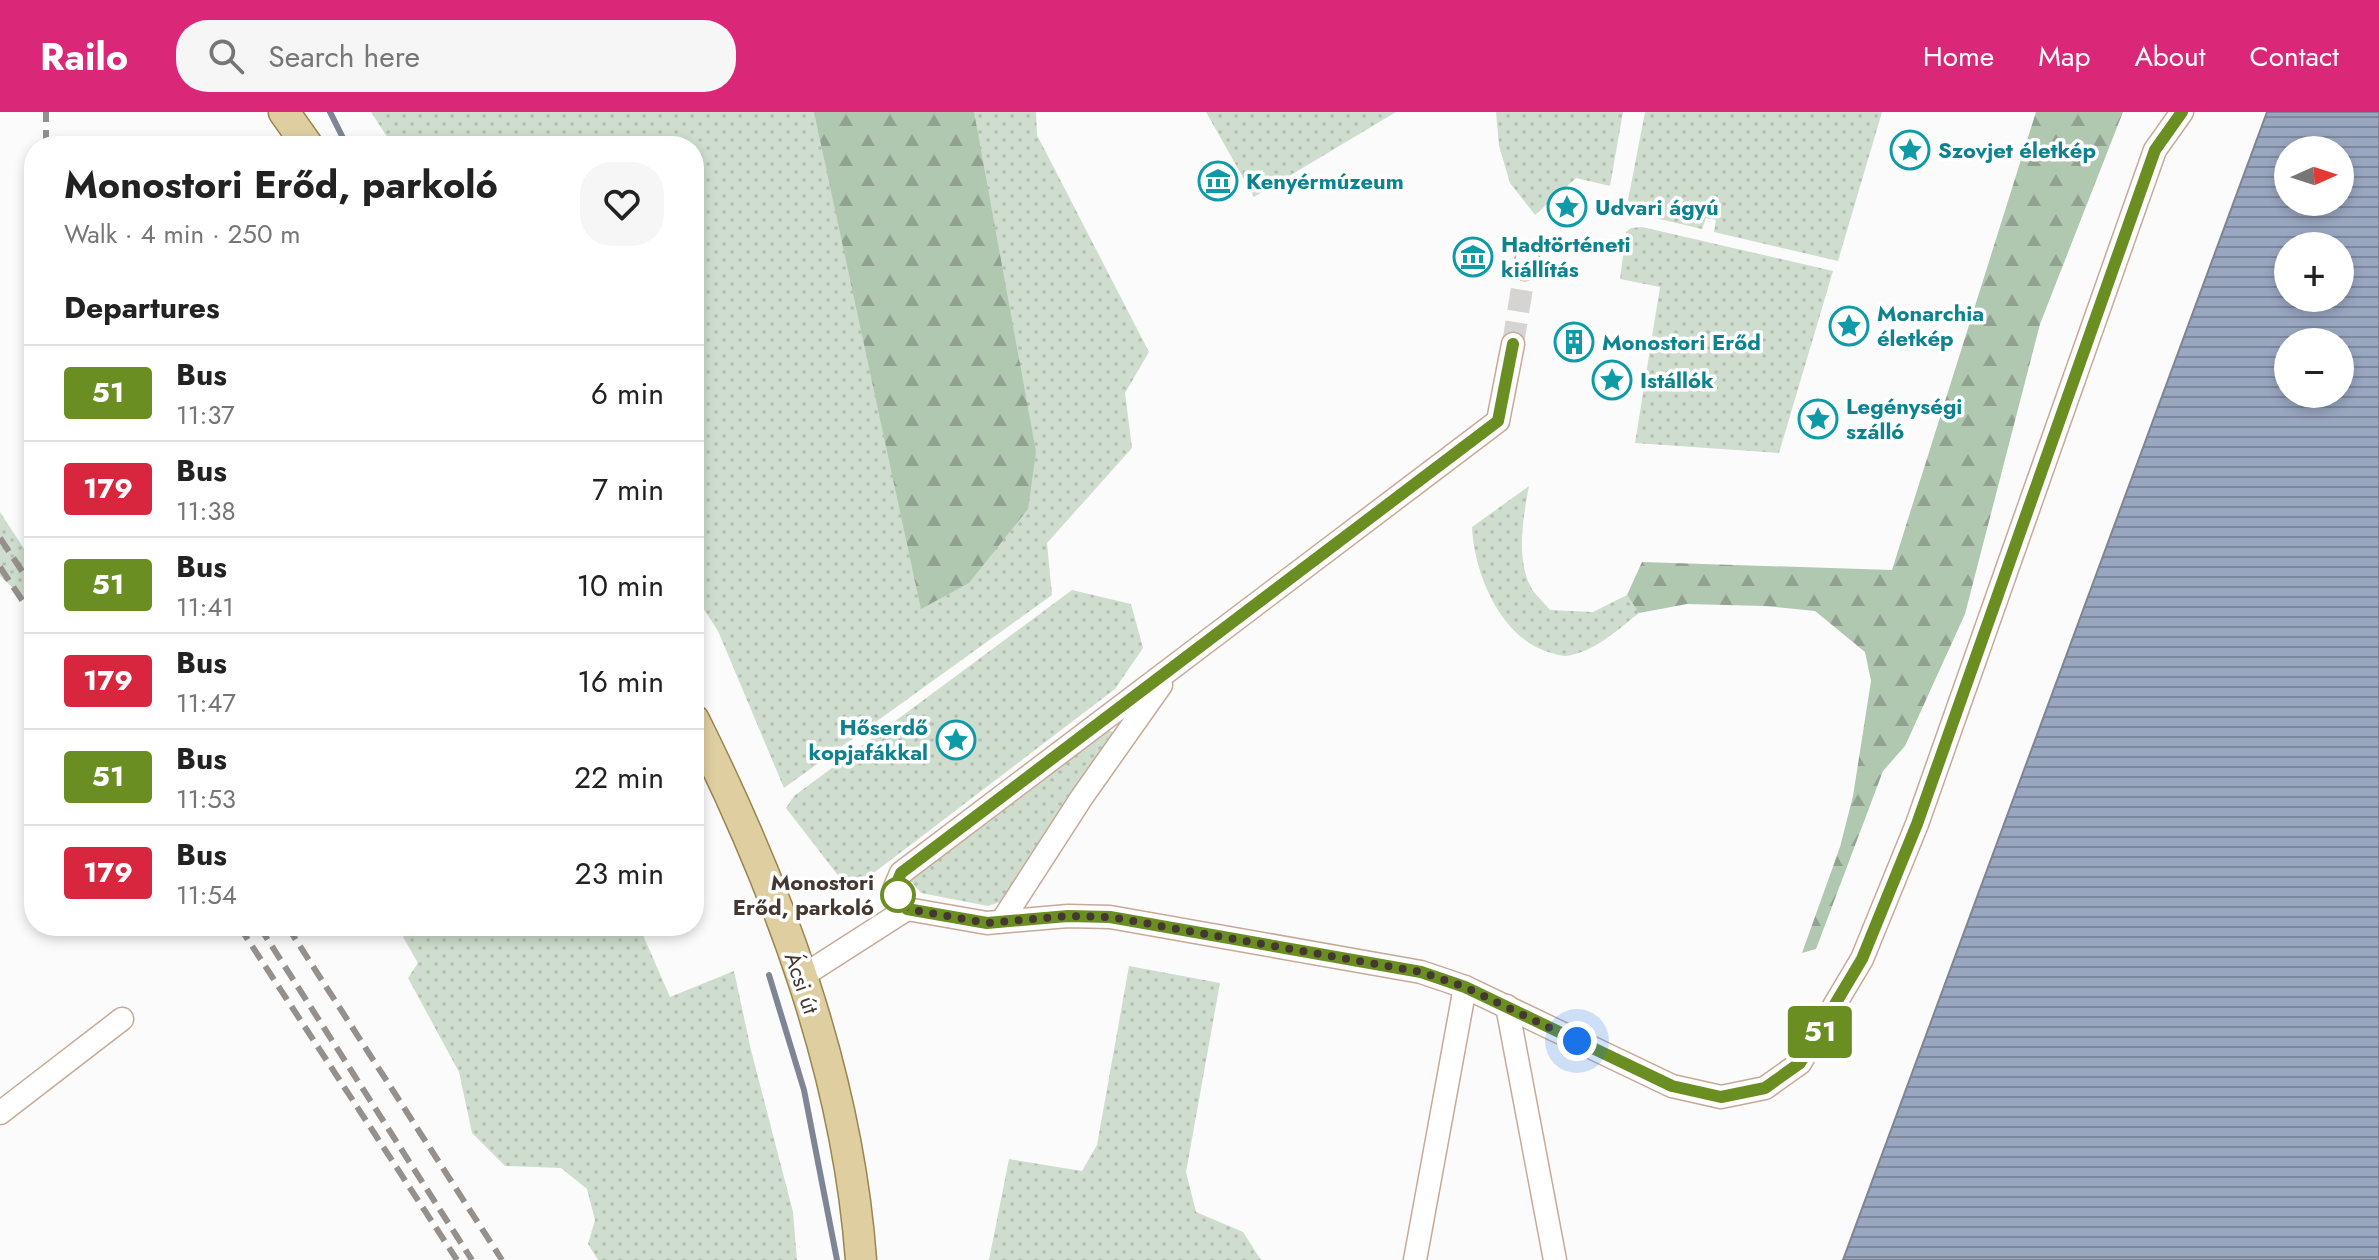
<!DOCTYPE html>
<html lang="en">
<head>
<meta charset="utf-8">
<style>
  :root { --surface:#fff; --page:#f6f6f6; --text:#222; --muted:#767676; --line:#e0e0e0; --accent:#db2777 }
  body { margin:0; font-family:Jost,sans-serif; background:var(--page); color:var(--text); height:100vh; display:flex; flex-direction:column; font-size:30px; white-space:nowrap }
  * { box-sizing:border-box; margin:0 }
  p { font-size:26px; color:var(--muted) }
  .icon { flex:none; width:44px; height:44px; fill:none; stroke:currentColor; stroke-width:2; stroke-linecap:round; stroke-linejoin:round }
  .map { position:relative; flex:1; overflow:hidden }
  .panel { position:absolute; left:24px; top:24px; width:680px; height:800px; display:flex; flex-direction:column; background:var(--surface); border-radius:32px; box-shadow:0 4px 12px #0003 }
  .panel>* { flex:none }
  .badge { padding:0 16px; border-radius:6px; font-size:28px; line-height:52px }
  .needle { width:52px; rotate:87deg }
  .controls { position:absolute; left:2274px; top:24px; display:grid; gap:16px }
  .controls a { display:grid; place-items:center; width:80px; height:80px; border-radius:50%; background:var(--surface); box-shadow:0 4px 12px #0003; font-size:40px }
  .you { position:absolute; width:40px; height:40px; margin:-20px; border:6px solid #fff; border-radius:50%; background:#1a73e8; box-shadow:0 0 0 12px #1a73e833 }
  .map>.badge { position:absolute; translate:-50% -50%; box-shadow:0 0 0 4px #fff }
  h2 { padding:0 40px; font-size:30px; line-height:72px }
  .round { display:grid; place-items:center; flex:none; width:84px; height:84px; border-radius:32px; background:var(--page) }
  .head { display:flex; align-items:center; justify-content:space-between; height:136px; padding:0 40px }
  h1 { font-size:38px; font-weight:700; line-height:60px }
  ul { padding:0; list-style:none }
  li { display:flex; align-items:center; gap:24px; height:96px; padding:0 40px; border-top:2px solid var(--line) }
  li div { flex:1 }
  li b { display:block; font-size:30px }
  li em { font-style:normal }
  li .badge { min-width:88px; font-weight:700; text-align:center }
  header { display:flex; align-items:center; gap:48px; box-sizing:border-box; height:112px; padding:0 40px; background:var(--accent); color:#fff }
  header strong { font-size:38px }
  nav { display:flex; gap:44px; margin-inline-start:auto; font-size:28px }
  .search { width:560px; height:72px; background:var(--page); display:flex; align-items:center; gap:20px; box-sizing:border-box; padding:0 28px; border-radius:32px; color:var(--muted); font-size:30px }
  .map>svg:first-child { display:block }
</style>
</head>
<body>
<header>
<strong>Railo</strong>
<div class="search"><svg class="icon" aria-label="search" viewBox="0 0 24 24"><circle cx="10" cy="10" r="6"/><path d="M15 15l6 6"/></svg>Search here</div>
<nav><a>Home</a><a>Map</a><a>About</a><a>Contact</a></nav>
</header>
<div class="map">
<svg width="2379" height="1148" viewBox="0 0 2379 1148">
  <defs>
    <pattern id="grass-dots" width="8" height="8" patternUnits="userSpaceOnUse" patternTransform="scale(2)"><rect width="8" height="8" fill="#ceddce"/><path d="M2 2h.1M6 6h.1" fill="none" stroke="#b2beb1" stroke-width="1.8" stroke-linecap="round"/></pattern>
    <pattern id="forest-firs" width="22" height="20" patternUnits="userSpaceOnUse" patternTransform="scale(2)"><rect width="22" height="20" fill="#b0c7b0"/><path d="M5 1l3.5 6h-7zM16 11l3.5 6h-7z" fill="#91a390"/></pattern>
    <pattern id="water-rules" width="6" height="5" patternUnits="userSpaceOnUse" patternTransform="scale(2)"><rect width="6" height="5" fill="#98a6c0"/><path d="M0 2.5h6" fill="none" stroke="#7e889d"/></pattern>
  </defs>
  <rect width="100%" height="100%" fill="#fbfbfb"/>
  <g fill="url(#grass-dots)">
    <polygon points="371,0 1036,0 1037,23 1149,240 1125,281 1132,336 1047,431 1052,483 784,676 718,519 694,482 694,34 393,34"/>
    <polygon points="1206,0 1396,0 1254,85"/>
    <polygon points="1496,0 1623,0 1610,74 1576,66 1535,103 1510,71 1499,34"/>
    <polygon points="1645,0 1882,0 1838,149 1714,120 1716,108 1706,106 1702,117 1634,101 1628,88"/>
    <polygon points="1642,115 1833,159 1779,341 1635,331 1660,175 1620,167 1626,120 1631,116"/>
    <path d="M 1529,374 C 1523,406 1515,450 1533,479 C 1538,485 1545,492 1550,498 L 1593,500 L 1627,483 L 1639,501 C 1617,518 1594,541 1565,544 C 1560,544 1553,541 1548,540 C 1500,525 1474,461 1472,415 Z"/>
    <polygon points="0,400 34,452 34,495 0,464"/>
    <polygon points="1072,478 1131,492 1143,536 1115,577 850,779 786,696 794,684"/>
    <polygon points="1104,615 1118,623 1003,789 988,794 921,781 909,767"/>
    <polygon points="408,814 639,814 670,885 734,859 751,938 793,1100 797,1148 598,1148 588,1132 595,1108 587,1077 561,1056 505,1054 472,1021 459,960 408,866 418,851 403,825"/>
    <polygon points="1129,854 1220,871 1186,1060 1196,1100 1243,1120 1261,1148 989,1148 1009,1047 1082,1059 1097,1033"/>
  </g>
  <g fill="url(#forest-firs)">
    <polygon points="814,0 974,0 1036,340 1028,397 969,471 921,497"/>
    <polygon points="2036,0 2123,0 2040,212 1965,502 1905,634 1883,659 1816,837 1802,841 1840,735 1853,684 1871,569 1865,540 1815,499 1765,494 1687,492 1639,501 1627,483 1642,450 1892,458"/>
  </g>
  <path fill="url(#water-rules)" stroke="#7f8595" stroke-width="2" fill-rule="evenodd" d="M 2267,0 L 2379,0 L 2379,1148 L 1843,1148 ZM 2288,38 L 2340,38 L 2340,90 L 2288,90 ZM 2288,134 L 2340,134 L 2340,186 L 2288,186 ZM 2288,230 L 2340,230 L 2340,282 L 2288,282 Z"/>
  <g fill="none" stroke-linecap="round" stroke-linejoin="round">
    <g stroke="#7f8595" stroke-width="6">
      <polyline points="330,0 347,34"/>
      <polyline points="769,863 804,978 837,1148"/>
    </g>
    <polyline stroke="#d6d4d3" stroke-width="22" stroke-dasharray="22 11" stroke-linecap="butt" points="1513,232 1525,157"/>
    <defs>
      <g id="minor">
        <polyline points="1525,157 1528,141"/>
        <polyline points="907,797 895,775 901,761 1498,309 1513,232"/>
        <polyline points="1002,809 1082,685 1161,573"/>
        <polyline points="801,865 907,797 987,811 1068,804 1110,805 1421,860 1465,875 1672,974 1721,985 1765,976 1800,951 1862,847 1917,712 2155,38 2182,0"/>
        <polyline points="1507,894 1555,1148"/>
        <polyline points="0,1001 122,907"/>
        <polyline points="1415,1148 1465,875"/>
      </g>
      <g id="major">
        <polyline points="284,0 308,34"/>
        <path d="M 694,608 C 778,777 847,958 861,1148"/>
      </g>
    </defs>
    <use href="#minor" stroke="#c7a998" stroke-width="25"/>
    <use href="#major" stroke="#9a8450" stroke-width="33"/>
    <use href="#minor" stroke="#fff" stroke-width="22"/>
    <use href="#major" stroke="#dfcea0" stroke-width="30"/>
    <g stroke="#96908c" stroke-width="6" stroke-dasharray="16 8" stroke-linecap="butt">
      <polyline points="46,34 46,0"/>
      <polyline points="0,426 34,477"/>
      <polyline points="0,455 34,506"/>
      <polyline points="239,814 457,1148"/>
      <polyline points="259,814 472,1148"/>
      <polyline points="287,814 502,1148"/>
    </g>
  </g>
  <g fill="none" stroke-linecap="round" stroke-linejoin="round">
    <defs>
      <polyline id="line" points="1513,232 1498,309 901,761 895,775 907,797 987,811 1068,804 1110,805 1421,860 1465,875 1672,974 1721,985 1765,976 1800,951 1862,847 1917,712 2155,38 2182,0"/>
    </defs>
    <use href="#line" stroke="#fff" stroke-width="18"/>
    <use href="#line" stroke="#6b8e23" stroke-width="12"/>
    <polyline stroke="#443831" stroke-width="8" stroke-dasharray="0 14.4" points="898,783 907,797 987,811 1068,804 1110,805 1421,860 1465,875 1577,929"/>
  </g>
  <defs>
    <symbol id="sight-ring" viewBox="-11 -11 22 22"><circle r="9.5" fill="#fff" stroke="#0f9aa8" stroke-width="1.5"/><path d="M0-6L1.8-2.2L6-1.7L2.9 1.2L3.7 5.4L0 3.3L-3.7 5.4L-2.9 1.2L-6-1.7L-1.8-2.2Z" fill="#0f9aa8"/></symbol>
    <symbol id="museum-ring" viewBox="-11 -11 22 22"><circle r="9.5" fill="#fff" stroke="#0f9aa8" stroke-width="1.5"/><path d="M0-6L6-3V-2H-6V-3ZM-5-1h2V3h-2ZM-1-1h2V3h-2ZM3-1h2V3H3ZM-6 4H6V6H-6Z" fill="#0f9aa8"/></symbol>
    <symbol id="building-ring" viewBox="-11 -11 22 22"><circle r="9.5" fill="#fff" stroke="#0f9aa8" stroke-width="1.5"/><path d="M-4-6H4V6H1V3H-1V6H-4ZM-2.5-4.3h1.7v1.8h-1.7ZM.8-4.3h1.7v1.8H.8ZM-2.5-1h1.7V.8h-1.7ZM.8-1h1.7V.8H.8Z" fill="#0f9aa8"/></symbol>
  </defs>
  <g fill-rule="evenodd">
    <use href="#sight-ring" x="1888" y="16" width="44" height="44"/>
    <use href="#museum-ring" x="1196" y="47" width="44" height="44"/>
    <use href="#sight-ring" x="1545" y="73" width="44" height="44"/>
    <use href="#museum-ring" x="1451" y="123" width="44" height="44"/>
    <use href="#sight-ring" x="1827" y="192" width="44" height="44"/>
    <use href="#building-ring" x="1552" y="208" width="44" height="44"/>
    <use href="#sight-ring" x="1590" y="246" width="44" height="44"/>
    <use href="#sight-ring" x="1796" y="285" width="44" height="44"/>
    <use href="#sight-ring" x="934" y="606" width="44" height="44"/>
  </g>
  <circle fill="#fff" stroke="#6b8e23" stroke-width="4" cx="898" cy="783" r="16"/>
  <g text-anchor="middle" stroke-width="7" stroke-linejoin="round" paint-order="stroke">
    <g font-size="22" font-weight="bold" fill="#0d838f" stroke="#fff" text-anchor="start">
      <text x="1938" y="46">Szovjet életkép</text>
      <text x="1246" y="77">Kenyérmúzeum</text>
      <text x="1595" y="103">Udvari ágyú</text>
      <text x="1501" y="140">Hadtörténeti<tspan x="1501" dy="25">kiállítás</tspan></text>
      <text x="1877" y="209">Monarchia<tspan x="1877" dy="25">életkép</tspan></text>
      <text x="1602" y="238">Monostori Erőd</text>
      <text x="1640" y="276">Istállók</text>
      <text x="1846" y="302">Legénységi<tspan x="1846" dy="25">szálló</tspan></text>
      <text x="928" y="623" text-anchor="end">Hőserdő<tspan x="928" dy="25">kopjafákkal</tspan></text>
    </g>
    <g font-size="22" font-weight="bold" fill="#443831" stroke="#fff" text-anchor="end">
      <text x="874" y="778">Monostori<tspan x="874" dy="25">Erőd, parkoló</tspan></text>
    </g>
    <g font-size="22" fill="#443831" stroke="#fff">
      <text transform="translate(802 871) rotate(71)" y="8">Ácsi út</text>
    </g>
  </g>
</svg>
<div class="controls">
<a><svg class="needle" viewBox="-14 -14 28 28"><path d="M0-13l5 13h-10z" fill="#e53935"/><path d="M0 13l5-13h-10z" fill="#767676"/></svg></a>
<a>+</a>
<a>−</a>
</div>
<div class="you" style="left:1577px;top:929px"></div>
<b class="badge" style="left:1820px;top:920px;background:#6b8e23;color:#fff">51</b>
<section class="panel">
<div class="head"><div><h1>Monostori Erőd, parkoló</h1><p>Walk · 4 min · 250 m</p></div><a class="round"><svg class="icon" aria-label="heart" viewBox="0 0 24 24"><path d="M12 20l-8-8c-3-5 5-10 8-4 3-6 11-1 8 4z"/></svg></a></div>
<h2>Departures</h2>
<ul>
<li><span class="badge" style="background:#6b8e23;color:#fff">51</span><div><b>Bus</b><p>11:37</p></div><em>6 min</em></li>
<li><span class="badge" style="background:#d7263d;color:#fff">179</span><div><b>Bus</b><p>11:38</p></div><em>7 min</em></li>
<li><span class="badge" style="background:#6b8e23;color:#fff">51</span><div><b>Bus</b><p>11:41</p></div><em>10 min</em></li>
<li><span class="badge" style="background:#d7263d;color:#fff">179</span><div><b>Bus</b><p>11:47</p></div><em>16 min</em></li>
<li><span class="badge" style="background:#6b8e23;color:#fff">51</span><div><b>Bus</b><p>11:53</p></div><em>22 min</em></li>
<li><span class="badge" style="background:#d7263d;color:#fff">179</span><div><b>Bus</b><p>11:54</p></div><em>23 min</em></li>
</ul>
</section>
</div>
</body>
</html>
